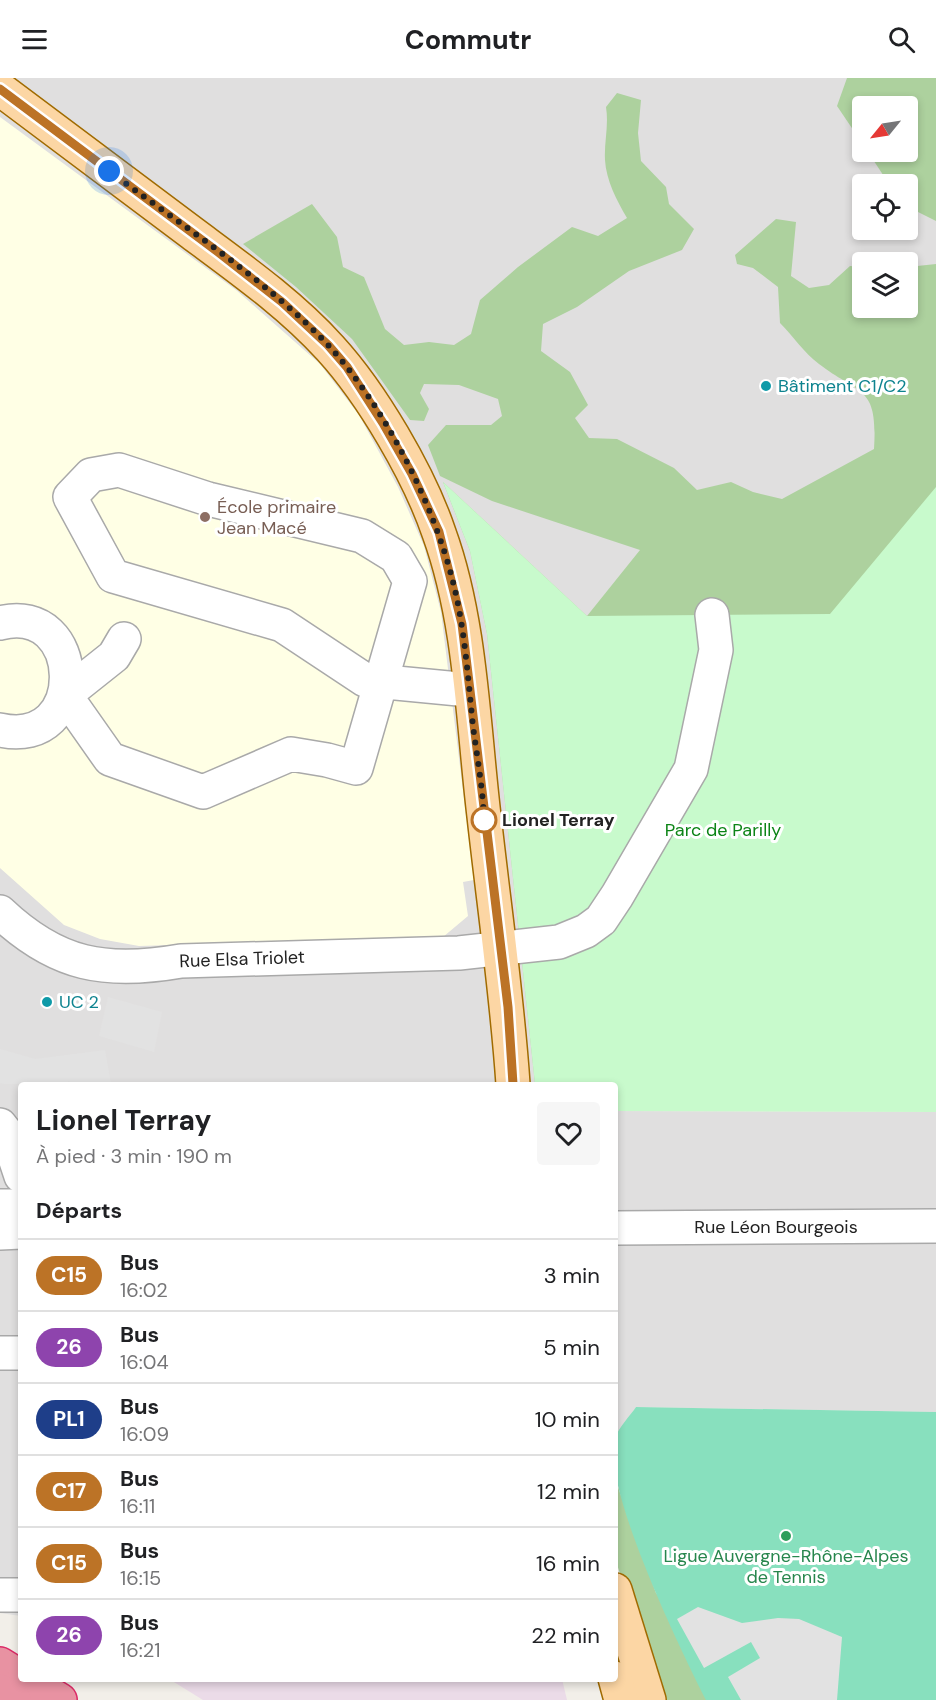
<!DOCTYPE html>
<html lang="fr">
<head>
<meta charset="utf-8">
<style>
  :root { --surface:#fff; --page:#f6f6f6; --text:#202124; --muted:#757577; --line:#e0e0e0 }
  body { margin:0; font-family:"DM Sans",sans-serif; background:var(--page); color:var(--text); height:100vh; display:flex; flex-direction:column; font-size:22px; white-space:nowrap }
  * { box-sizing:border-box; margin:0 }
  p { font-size:20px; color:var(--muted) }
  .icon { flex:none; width:33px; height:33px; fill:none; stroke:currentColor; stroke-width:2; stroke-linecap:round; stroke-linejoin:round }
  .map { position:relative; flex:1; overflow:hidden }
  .drawer { position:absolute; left:18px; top:1004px; width:600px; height:600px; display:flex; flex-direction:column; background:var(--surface); border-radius:6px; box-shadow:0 3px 9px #0003 }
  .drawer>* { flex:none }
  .badge { padding:0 12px; border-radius:20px; font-size:21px; line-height:39px }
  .needle { width:39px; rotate:240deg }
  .fabs { position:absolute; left:852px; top:18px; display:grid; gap:12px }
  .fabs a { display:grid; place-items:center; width:66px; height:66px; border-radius:6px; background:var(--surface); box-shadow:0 3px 9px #0003; font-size:30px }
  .you { position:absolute; width:30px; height:30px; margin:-15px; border:4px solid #fff; border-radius:50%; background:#1a73e8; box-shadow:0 0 0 9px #1a73e833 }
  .map>.badge { position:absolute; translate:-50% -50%; box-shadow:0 0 0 3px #fff }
  h2 { padding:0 18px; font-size:22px; line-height:54px }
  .round { display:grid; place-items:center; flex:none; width:63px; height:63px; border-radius:6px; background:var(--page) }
  .overview { display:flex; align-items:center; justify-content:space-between; height:102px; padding:0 18px }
  h1 { font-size:28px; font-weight:700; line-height:45px }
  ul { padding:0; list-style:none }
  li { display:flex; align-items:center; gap:18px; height:72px; padding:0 18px; border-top:2px solid var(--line) }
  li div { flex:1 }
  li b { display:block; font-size:22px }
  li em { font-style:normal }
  li .badge { min-width:66px; font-weight:700; text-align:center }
  header { display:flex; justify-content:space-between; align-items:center; height:78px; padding:0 18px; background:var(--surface); font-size:27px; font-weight:700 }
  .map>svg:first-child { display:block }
</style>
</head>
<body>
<header><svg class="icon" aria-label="menu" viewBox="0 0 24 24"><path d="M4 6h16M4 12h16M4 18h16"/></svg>Commutr<svg class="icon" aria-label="search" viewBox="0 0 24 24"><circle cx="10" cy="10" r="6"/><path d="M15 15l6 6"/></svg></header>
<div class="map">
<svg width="936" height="1622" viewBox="0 0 936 1622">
  <rect width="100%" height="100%" fill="#f2efe9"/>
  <g fill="#e0dfdf" fill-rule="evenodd">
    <path d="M 0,0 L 936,0 L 936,409 L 587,538 L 444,405 L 470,473 L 487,556 L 535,1006 L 21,1006 L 21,1538 L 0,1535 ZM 862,28 L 908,28 L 908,74 L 862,74 ZM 862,106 L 908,106 L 908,152 L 862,152 ZM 862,184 L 908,184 L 908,230 L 862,230 Z"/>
    <polygon points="615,1033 936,1034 936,1334 636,1329 615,1360"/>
  </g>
  <polygon fill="#ebdbe8" points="169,1601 562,1601 567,1622 203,1622"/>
  <polygon fill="#ffffe5" points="0,39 236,212 320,286 359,337 398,409 424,468 441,534 474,802 463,804 468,838 443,859 139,868 100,861 64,847 0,790"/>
  <g fill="#add19e">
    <polygon points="847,0 936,0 936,143 908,129 908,106 889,106 868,74 908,74 908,28 862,28 862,65 837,28"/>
    <path d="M 617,15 L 641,22 L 638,55 L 641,83 L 666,109 L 669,126 L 694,151 L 682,172 L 629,193 L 577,229 L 543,246 L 541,273 L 570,294 L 588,327 L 575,340 L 589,360 L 617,361 L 674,390 L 697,412 L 731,404 L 753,414 L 782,421 L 874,371 C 878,307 861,318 819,286 C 804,275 793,258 780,245 L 778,209 L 753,190 L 737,186 L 735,177 L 776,141 L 796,144 L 791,198 L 809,210 L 829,207 L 850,188 L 862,189 L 862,230 L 908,230 L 908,189 L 936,186 L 936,1034 L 615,1006 L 535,1006 L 487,556 L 470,473 L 443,404 L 587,538 L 640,472 L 492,423 L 440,398 L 428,367 L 446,347 L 491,347 L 502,338 L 498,321 L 459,307 L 424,306 L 420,315 L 429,331 L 424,343 L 410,342 L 352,261 L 296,209 L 243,166 L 312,126 L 337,159 L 343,189 L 364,199 L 385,251 L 404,267 L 429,264 L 454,267 L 471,256 L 480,222 L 518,189 L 572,149 L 598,158 L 627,140 C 617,123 606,102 605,82 C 604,64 609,48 606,29 Z"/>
    <polygon points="615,1401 656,1515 734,1622 660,1622 615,1480"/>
  </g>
  <polygon fill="#c8facc" points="443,404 587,538 830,536 936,409 936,1034 615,1033 615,1006 535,1006 487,556 470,473"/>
  <path fill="#88e0be" d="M 636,1329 L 936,1334 L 936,1622 L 706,1622 C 682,1575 600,1406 615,1360 C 619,1349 630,1338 636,1329 Z"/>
  <g fill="#e2e2e2">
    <polygon points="108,919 162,934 154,974 99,958"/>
    <polygon points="0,971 35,981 105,972 111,1006 72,1006 68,1003 68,1006 65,1006 66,1004 62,1006 4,1006 0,1005"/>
    <polygon points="698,1529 742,1545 778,1540 799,1541 842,1559 837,1622 741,1622 728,1599 760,1580 751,1564 704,1590 677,1541"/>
  </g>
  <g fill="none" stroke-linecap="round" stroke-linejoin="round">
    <defs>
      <g id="minor">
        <path d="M 0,545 C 86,523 91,672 0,652"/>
        <polyline points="124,561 114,578 65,617 110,681 203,714 291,676 327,682 356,690 410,503 396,479 362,458 208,421 119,392 91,397 70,419 113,498 282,547 365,602 469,612"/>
        <path d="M 0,834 C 57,888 106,896 181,883 L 459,875 L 559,864 L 586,853 L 601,842 L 617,818 L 691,691 L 716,572 L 712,537"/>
        <polyline points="0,1047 7,1056 21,1098"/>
        <polyline points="0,1128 21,1128"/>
        <polyline points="615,1150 936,1148"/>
        <polyline points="0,1155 21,1154"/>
        <polyline points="0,1275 21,1275"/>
        <polyline points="0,1517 21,1517"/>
      </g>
      <g id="major">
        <path d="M 0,11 C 64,59 128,107 192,155 C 239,190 290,226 330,270 C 372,316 419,396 439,455 C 471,543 473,646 484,738 C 494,828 507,917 513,1006"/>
        <polyline points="615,1512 649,1622"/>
        <polyline points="615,1600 621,1622"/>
      </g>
      <g id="highway">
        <polyline points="0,1586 21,1599"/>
        <polyline points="24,1600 60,1622"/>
        <polyline points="0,1613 14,1622"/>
      </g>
    </defs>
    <use href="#minor" stroke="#a9a9a9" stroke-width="36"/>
    <use href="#major" stroke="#a06b00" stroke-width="36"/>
    <use href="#highway" stroke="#dc2a67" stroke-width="36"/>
    <use href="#minor" stroke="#fff" stroke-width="33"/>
    <use href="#major" stroke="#fcd6a4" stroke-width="33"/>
    <use href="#highway" stroke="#e892a2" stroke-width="33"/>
  </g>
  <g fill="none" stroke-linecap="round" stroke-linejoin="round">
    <defs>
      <polyline id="line" points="0,11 218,174 282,224 328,267 347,289 383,345 412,396 439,454 462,546 508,929 513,1006"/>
    </defs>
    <use href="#line" stroke="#fff" stroke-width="14"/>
    <use href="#line" stroke="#bc7326" stroke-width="9"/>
    <path stroke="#222" stroke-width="6" stroke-dasharray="0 10.8" d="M 109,93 C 180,146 269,204 329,268 C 385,329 435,428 454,508 C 465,553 468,601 473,648 C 477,679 483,711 484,742"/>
  </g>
  <g fill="#0f9aa8" stroke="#fff" stroke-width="2">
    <circle cx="766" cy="308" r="6"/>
    <circle cx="47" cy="924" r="6"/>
  </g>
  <circle fill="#8d6e63" stroke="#fff" stroke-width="2" cx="205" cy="439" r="6"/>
  <circle fill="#fff" stroke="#bc7326" stroke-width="3" cx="484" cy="742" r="12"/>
  <circle fill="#2e9e5b" stroke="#fff" stroke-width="2" cx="786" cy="1458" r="6"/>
  <g text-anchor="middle" stroke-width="6" stroke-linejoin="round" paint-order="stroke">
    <g font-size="18" fill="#0d838f" stroke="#fff" text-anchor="start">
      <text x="778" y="314">Bâtiment C1/C2</text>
      <text x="59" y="930">UC 2</text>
    </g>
    <g font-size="18" fill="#785e54" stroke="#fff" text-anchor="start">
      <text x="217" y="435">École primaire<tspan x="217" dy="21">Jean Macé</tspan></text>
    </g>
    <g font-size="18" font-weight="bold" fill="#222" stroke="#fff" text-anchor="start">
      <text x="502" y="748">Lionel Terray</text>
    </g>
    <g font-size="18" fill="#0c8416" stroke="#fff">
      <text x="723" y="758">Parc de Parilly</text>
    </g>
    <g font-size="18" fill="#222" stroke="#fff">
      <text transform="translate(242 881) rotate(-2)" y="6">Rue Elsa Triolet</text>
      <text x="776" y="1155">Rue Léon Bourgeois</text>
    </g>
    <g font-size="18" fill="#27864d" stroke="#fff">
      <text x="786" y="1484">Ligue Auvergne-Rhône-Alpes<tspan x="786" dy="21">de Tennis</tspan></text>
    </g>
  </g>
</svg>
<div class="fabs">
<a><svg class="needle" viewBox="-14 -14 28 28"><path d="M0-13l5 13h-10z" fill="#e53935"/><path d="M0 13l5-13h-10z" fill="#757577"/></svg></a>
<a><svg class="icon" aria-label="locate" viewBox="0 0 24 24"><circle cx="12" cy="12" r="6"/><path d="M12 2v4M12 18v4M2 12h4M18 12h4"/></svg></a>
<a><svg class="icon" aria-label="layers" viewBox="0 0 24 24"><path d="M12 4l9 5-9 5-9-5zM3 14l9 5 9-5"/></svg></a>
</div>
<div class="you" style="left:109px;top:93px"></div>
<section class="drawer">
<div class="overview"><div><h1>Lionel Terray</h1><p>À pied · 3 min · 190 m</p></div><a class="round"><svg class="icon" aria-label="heart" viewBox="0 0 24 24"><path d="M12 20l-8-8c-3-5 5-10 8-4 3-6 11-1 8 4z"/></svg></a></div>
<h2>Départs</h2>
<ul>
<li><span class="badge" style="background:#bc7326;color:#fff">C15</span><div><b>Bus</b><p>16:02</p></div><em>3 min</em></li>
<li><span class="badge" style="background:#8e44ad;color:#fff">26</span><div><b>Bus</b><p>16:04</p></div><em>5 min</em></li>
<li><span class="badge" style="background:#1e3e89;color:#fff">PL1</span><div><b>Bus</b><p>16:09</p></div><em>10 min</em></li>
<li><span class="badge" style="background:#bc7326;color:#fff">C17</span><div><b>Bus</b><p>16:11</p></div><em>12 min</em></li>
<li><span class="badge" style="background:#bc7326;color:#fff">C15</span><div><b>Bus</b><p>16:15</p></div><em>16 min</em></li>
<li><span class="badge" style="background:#8e44ad;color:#fff">26</span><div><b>Bus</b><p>16:21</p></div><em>22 min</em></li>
</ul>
</section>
</div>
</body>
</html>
